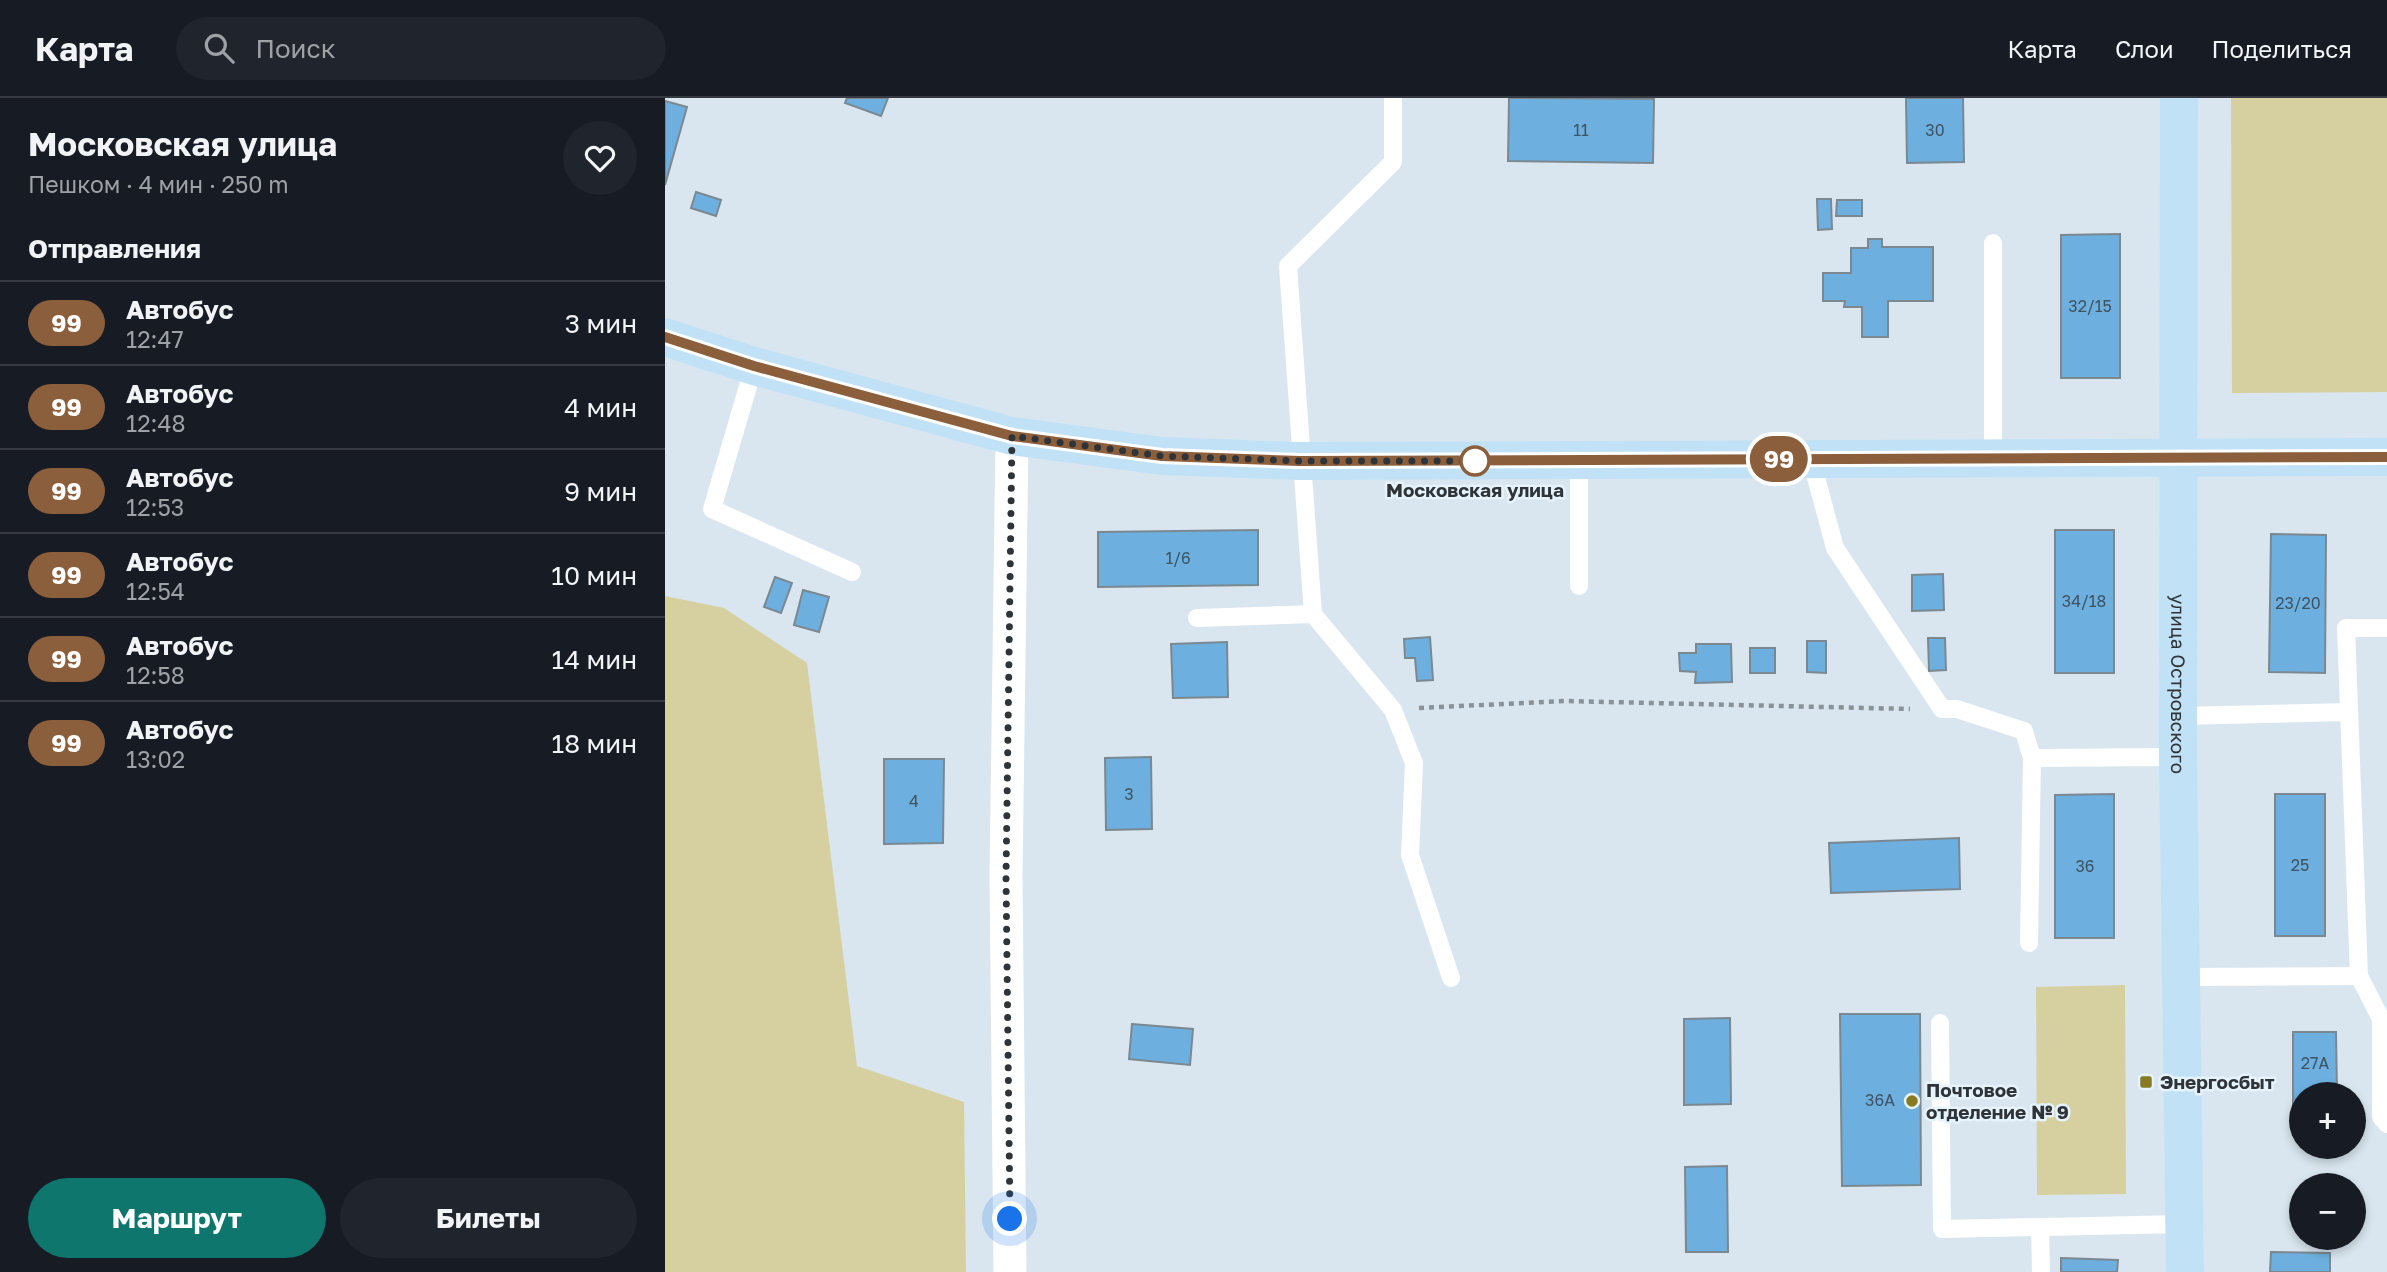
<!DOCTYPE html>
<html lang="ru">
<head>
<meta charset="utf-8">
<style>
  :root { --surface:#171b24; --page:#20242c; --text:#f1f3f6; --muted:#9ea1a6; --line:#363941; --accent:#0f766e }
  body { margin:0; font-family:"Golos Text",sans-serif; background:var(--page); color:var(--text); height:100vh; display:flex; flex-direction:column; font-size:26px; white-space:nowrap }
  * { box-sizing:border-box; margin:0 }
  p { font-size:23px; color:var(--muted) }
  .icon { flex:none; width:38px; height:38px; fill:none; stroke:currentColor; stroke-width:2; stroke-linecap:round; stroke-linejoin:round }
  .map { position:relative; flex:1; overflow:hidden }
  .side { display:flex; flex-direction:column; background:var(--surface); width:665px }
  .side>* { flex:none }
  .badge { padding:0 14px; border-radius:23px; font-size:24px; line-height:46px }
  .tools { position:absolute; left:1624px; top:984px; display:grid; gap:14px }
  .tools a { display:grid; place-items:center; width:77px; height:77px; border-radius:50%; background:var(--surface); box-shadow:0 4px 10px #0003; font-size:35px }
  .you { position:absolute; width:35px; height:35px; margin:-18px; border:5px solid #fff; border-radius:50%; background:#1a73e8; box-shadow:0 0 0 10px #1a73e833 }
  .map>.badge { position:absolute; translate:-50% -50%; box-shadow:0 0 0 4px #fff }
  h2 { padding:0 28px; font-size:26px; line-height:63px }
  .round { display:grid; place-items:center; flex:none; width:74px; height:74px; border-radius:37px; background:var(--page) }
  .headline { display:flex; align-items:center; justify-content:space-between; height:119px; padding:0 28px }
  h1 { font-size:33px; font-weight:700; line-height:52px }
  .cta { display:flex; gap:14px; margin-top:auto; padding:14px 28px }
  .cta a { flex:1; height:80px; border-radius:42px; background:var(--accent); color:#fff; font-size:28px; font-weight:700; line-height:80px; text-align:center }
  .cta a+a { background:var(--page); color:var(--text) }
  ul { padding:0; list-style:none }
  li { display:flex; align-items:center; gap:21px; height:84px; padding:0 28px; border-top:2px solid var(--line) }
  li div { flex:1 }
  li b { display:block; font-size:26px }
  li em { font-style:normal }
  li .badge { min-width:77px; font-weight:700; text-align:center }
  header { display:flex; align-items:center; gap:42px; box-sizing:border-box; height:98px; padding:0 35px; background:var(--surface); border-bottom:2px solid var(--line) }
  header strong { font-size:33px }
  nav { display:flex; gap:38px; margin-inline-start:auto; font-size:24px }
  .search { width:490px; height:63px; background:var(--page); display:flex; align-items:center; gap:18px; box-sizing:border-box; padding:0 24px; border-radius:38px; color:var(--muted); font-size:26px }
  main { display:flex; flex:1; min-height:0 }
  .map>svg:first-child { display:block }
</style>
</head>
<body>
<header>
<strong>Карта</strong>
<div class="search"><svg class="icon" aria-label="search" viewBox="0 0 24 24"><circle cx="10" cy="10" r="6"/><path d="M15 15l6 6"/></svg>Поиск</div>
<nav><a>Карта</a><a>Слои</a><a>Поделиться</a></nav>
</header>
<main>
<section class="side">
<div class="headline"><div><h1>Московская улица</h1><p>Пешком · 4 мин · 250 m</p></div><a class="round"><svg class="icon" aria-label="heart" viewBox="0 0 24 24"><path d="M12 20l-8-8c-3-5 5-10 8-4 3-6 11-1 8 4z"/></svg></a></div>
<h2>Отправления</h2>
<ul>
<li><span class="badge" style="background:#8b5e3c;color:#fff">99</span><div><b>Автобус</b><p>12:47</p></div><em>3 мин</em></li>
<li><span class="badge" style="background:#8b5e3c;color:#fff">99</span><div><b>Автобус</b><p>12:48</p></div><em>4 мин</em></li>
<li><span class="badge" style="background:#8b5e3c;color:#fff">99</span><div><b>Автобус</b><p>12:53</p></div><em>9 мин</em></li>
<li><span class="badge" style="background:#8b5e3c;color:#fff">99</span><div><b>Автобус</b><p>12:54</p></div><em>10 мин</em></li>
<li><span class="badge" style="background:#8b5e3c;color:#fff">99</span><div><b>Автобус</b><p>12:58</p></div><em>14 мин</em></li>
<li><span class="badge" style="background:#8b5e3c;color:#fff">99</span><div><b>Автобус</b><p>13:02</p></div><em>18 мин</em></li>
</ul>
<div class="cta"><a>Маршрут</a><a>Билеты</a></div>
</section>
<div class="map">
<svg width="1722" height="1174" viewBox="0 0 1722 1174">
  <rect width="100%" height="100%" fill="#d9e6ef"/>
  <g fill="#d6d0a0">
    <polygon points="1566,0 1722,0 1722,294 1567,295"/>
    <polygon points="0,498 59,510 142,565 192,968 299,1004 301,1174 0,1174"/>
    <polygon points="1460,887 1461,1096 1372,1097 1371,889"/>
  </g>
  <g fill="#6db0df" stroke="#7c8890" stroke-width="2">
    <polygon points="182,0 223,0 216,18 180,5"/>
    <polygon points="844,0 989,1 988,65 843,63"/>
    <polygon points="1241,0 1298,0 1299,64 1242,65"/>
    <polygon points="0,3 22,9 0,87"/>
    <polygon points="31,94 56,102 51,118 26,110"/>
    <polygon points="1152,101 1166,101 1167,131 1153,132"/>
    <polygon points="1172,102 1197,102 1197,118 1171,118"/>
    <polygon points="1455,136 1455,280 1396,280 1396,137"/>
    <polygon points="1203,141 1217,141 1217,149 1268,149 1268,203 1223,203 1223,239 1197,239 1197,209 1179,209 1180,203 1158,203 1158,175 1186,175 1186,150 1203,150"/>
    <polygon points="593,432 593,487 433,489 433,434"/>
    <rect x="1390" y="432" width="59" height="143"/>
    <polygon points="1606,436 1661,437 1660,575 1604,574"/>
    <polygon points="1278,476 1279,512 1247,513 1247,477"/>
    <polygon points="110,479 127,485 116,515 99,509"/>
    <polygon points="138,492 164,499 154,534 129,527"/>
    <polygon points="765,539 768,582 752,583 750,560 740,560 739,541"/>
    <polygon points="1263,540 1280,540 1281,572 1264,573"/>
    <polygon points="1142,543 1161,543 1161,575 1142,574"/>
    <polygon points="562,544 563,599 508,600 506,546"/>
    <polygon points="1031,546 1066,546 1067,584 1030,585 1031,574 1015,573 1014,555 1031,555"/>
    <rect x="1085" y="550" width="25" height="25"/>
    <polygon points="486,659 487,731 441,732 440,660"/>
    <polygon points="219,661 279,661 278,745 219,746"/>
    <polygon points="1449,696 1449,840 1390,840 1390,697"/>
    <rect x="1610" y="696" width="50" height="142"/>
    <polygon points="1294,740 1295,791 1166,795 1164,745"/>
    <polygon points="1175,916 1255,916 1256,1087 1177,1088"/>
    <polygon points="1065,920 1066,1006 1019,1007 1019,921"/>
    <polygon points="467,926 528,931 525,967 464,961"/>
    <polygon points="1628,934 1671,934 1672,996 1636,996 1636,1024 1628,1024"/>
    <polygon points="1062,1068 1063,1154 1021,1154 1020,1069"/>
    <polygon points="1606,1154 1665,1155 1665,1174 1605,1174"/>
    <polygon points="1396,1160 1453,1162 1452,1174 1396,1174"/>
  </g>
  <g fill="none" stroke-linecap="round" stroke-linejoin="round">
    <polyline stroke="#899299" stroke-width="4.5" stroke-dasharray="5 5" stroke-linecap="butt" points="754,610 900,603 1245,611"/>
    <g stroke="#fff" stroke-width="18">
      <polyline points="728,0 728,64 623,168 648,516 728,612 749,665 745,757 786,880"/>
      <polyline points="89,268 47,411 187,474"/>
      <polyline points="1328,360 1328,145"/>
      <polyline points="1146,361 1170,450 1277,611 1292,611 1359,633 1367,660 1513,659"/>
      <polyline points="914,488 914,362"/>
      <polyline points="532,520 648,516"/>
      <polyline points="1722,530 1681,530 1694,878 1716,921 1716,1019 1722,1026"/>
      <polyline points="1513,618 1684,614"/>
      <polyline points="1364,845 1367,660"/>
      <polyline points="1516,879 1694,878"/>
      <polyline points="1275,925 1277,1131 1518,1126"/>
      <polyline points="1375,1129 1376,1174"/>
    </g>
    <polyline stroke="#fff" stroke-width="33" points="345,1174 341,779 347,338"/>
    <g stroke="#c1e2f6" stroke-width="38">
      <path id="s1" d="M 1514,0 L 1513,659 L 1520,1174"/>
      <polyline points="0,239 89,268 347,338 497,358 635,363 1722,359"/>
    </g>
  </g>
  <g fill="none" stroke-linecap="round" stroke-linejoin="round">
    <defs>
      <polyline id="line" points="0,239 89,268 347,338 497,358 635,363 1722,359"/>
    </defs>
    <use href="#line" stroke="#fff" stroke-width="16"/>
    <use href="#line" stroke="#8b5e3c" stroke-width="10"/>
    <polyline stroke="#2f3438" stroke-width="7" stroke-dasharray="0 12.6" points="345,1121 341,779 347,338 497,358 635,363 810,363"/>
  </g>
  <circle fill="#fff" stroke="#8b5e3c" stroke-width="3.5" cx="810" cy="363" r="14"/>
  <g fill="#867b21" stroke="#e6f3fd" stroke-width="2.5">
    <rect x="1474" y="977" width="14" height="14" rx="3.5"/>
    <circle cx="1247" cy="1003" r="7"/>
  </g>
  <g text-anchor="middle" stroke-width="5" stroke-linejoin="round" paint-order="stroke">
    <g font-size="16" fill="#3e5362">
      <text x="916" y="38">11</text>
      <text x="1270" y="38">30</text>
      <text x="1425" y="214">32/15</text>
      <text x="513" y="466">1/6</text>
      <text x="1419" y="509">34/18</text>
      <text x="1633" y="511">23/20</text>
      <text x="464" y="702">3</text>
      <text x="249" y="709">4</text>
      <text x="1635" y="773">25</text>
      <text x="1420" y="774">36</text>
      <text x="1650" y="971">27А</text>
      <text x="1215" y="1008">36А</text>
    </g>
    <g font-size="19" font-weight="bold" fill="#2f3438" stroke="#e6f3fd">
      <text x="810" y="399">Московская улица</text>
    </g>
    <g font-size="19" fill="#2f3438" stroke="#e6f3fd">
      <text dy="7" stroke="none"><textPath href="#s1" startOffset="586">улица Островского</textPath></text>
    </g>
    <g font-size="19" font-weight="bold" fill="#2f3438" stroke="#e6f3fd" text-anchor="start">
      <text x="1495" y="991">Энергосбыт</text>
      <text x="1261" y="999">Почтовое<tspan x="1261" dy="22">отделение № 9</tspan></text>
    </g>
  </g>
</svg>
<div class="tools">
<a>+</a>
<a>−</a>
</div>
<div class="you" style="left:345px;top:1121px"></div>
<b class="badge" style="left:1114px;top:361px;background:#8b5e3c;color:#fff">99</b>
</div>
</main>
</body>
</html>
